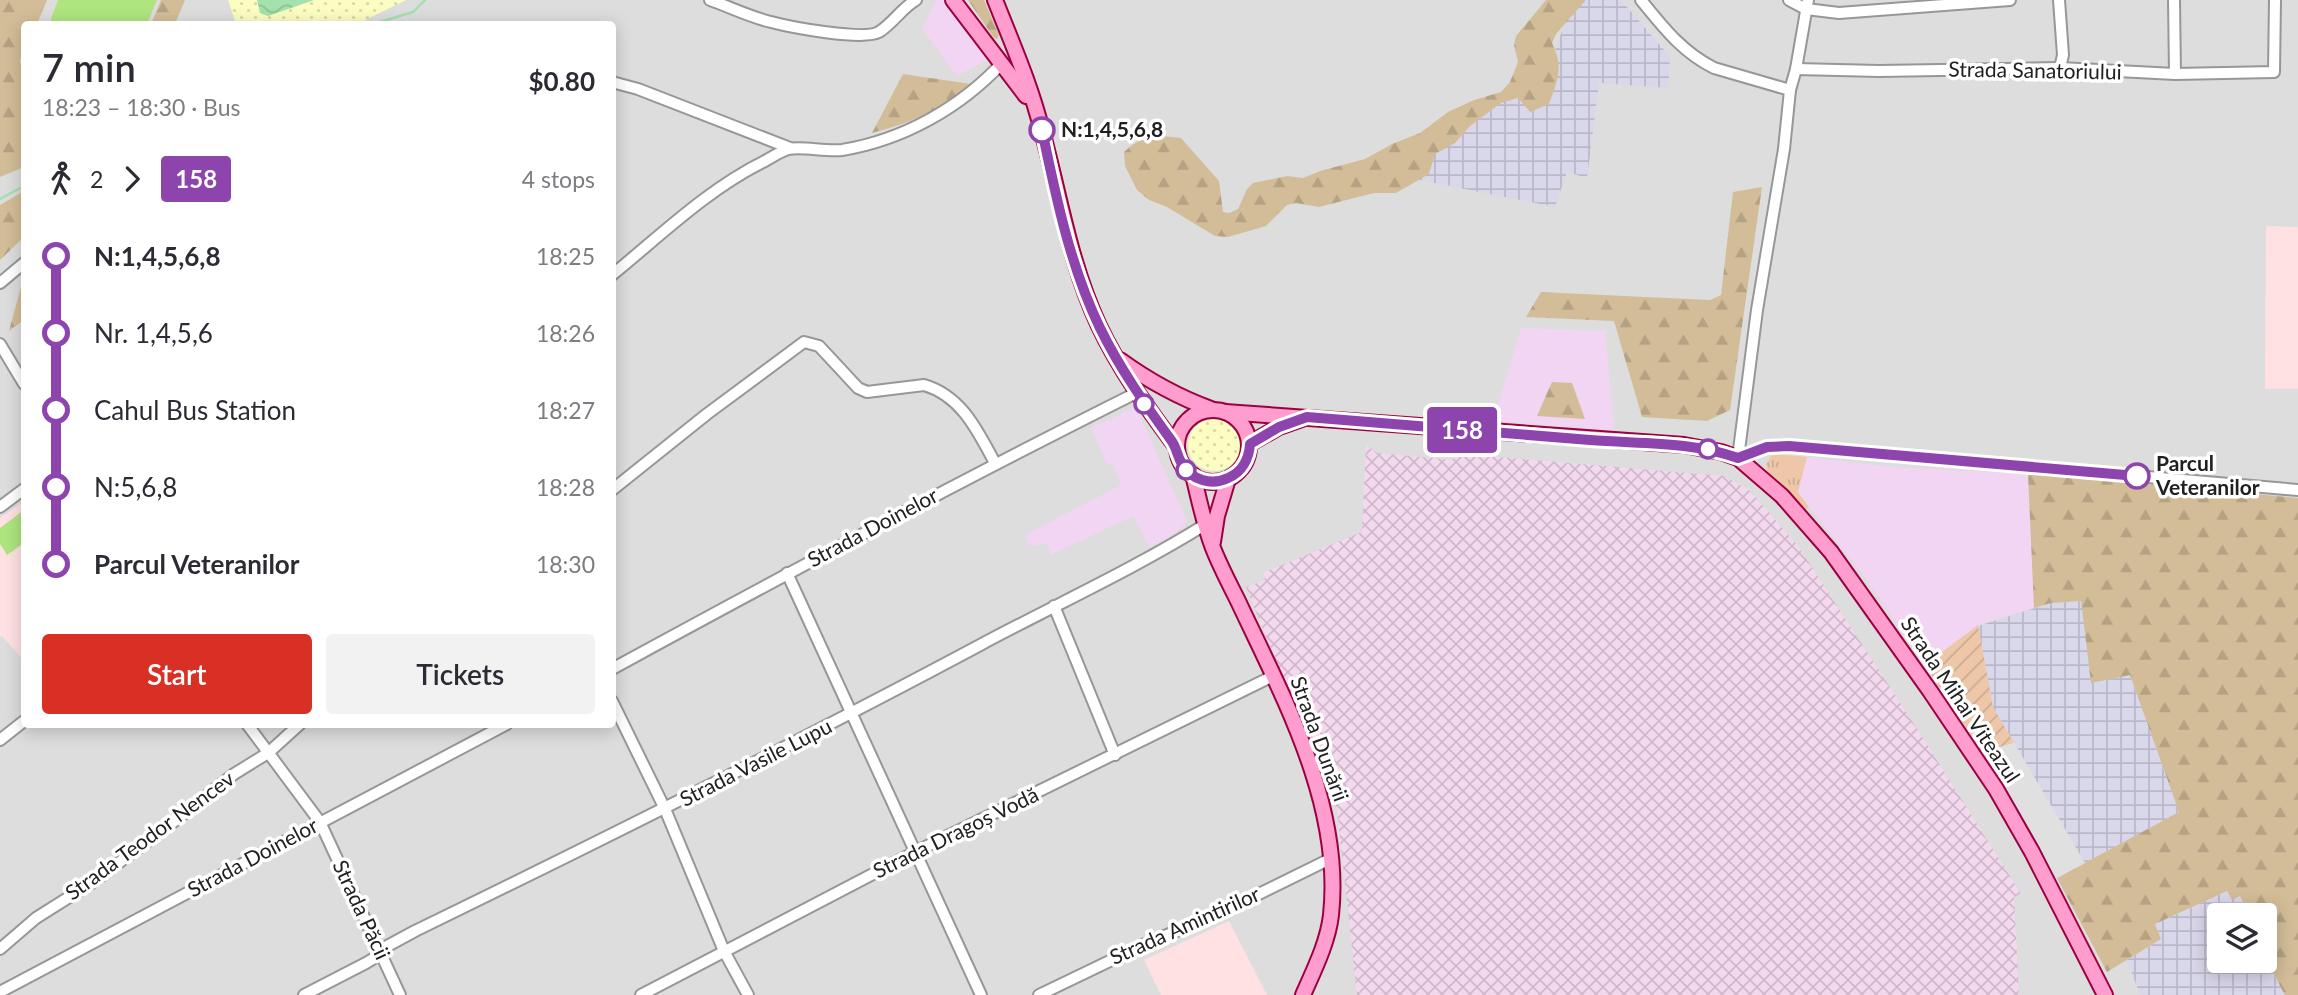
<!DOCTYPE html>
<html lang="en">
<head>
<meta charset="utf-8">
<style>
  :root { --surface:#fff; --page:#f2f2f3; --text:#2b2b33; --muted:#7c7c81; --accent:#d93025 }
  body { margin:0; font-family:Lato,sans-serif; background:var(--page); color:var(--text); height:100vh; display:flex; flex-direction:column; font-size:26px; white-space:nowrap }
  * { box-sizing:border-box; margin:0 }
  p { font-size:23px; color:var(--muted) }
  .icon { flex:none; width:38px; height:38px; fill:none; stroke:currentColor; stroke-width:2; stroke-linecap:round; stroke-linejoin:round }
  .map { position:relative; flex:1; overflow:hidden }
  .side { position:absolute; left:21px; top:21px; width:595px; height:707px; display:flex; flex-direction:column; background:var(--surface); border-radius:7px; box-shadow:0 4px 18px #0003 }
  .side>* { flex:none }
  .badge { padding:0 14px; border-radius:5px; font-size:24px; line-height:46px }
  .buttons { position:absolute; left:2207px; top:903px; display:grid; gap:14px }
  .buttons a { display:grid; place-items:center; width:70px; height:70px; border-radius:7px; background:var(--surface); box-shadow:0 4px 18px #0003; font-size:35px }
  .map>.badge { position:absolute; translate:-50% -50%; box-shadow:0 0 0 4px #fff }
  .legs { display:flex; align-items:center; gap:10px; height:77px; padding:0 21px; font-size:23px }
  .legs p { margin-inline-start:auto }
  .head { display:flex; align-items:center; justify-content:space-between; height:119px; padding:0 21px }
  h1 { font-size:38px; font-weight:600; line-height:52px }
  .action { display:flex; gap:14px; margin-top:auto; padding:14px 21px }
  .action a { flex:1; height:80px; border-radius:7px; background:var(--accent); color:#fff; font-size:28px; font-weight:600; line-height:80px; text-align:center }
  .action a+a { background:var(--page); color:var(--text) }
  ul { padding:0 21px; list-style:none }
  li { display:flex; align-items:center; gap:24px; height:77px; font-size:26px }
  li i { display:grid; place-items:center; width:10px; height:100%; margin:0 9px; background:currentColor }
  li i::after { content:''; width:18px; height:18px; margin:-9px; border:5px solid; border-radius:50%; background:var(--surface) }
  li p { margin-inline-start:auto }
  li:first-child i { background:linear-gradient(#0000 50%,currentColor 0) }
  li:last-child i { background:linear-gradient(currentColor 50%,#0000 0) }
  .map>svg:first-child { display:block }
</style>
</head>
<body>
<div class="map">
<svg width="2298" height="995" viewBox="0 0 2298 995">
  <defs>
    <pattern id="industrial-grid" width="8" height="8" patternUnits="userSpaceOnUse" patternTransform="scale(1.75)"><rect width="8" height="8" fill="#d9d7ea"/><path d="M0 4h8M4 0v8" fill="none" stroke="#bab8c8"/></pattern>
    <pattern id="military-cross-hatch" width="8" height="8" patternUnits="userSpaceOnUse" patternTransform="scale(1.75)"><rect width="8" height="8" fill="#f3d8ee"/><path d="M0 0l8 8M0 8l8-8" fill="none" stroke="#d0b9cc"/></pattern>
    <pattern id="grass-tufts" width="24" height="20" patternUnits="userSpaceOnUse" patternTransform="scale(1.75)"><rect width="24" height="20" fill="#eec7a9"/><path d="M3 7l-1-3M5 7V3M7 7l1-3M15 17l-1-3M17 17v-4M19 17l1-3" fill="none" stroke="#ccab91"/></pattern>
    <pattern id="forest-firs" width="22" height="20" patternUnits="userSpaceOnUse" patternTransform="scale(1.75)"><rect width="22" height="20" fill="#d3bd98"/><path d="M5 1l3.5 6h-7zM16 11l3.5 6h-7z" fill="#b5a283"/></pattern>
    <pattern id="park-dots" width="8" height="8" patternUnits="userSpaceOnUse" patternTransform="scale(1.75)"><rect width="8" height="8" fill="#fcfdc1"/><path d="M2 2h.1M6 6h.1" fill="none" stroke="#d8d9a6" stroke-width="1.8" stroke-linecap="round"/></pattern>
    <pattern id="garden-furrows" width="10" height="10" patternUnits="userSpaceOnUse" patternTransform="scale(1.75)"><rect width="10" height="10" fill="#eec7a9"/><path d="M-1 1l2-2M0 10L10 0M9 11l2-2" fill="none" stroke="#ccab91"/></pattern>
    <pattern id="water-waves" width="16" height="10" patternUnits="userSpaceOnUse" patternTransform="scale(1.75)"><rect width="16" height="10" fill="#a4e1ad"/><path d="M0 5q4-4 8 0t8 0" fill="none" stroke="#8dc195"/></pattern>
  </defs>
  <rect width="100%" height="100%" fill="#f1e6ea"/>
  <path fill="#deddde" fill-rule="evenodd" d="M 0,0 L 2298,0 L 2298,995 L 0,995 ZM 24,24 L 612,24 L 612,724 L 24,724 ZM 2219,915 L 2264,915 L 2264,961 L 2219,961 Z"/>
  <g fill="#f2d4f3">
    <polygon points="936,0 944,0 988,59 957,76 922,29"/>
    <polygon points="1521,328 1605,331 1614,430 1493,421"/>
    <polygon points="1136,407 1187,521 1176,533 1150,548 1133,516 1051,555 1046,543 1037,546 1029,545 1025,535 1121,485 1113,464 1107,465 1091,428"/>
    <polygon points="1807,457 1894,467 2028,474 2034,608 1978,625 1925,665 1867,580 1798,493"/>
  </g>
  <g fill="url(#industrial-grid)">
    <polygon points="1573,0 1621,0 1670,57 1668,88 1599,83 1587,178 1567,172 1555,207 1415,179 1447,133 1550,64"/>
    <polygon points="2081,601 2091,682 2130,675 2179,812 2085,863 1993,707 1978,626 2051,603"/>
    <polygon points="2227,891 2240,896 2249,915 2219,915 2219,961 2264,961 2265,947 2276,979 2285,995 2140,995 2127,960 2161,939 2155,924"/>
  </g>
  <g fill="#ffe1e3">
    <polygon points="2266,226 2298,227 2298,389 2265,389"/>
    <polygon points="24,501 24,661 2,636 0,637 0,518"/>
    <polygon points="1229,921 1267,995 1161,995 1144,960"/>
  </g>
  <polygon fill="url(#military-cross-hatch)" points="1366,445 1377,453 1452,460 1461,454 1724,476 1750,491 1798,546 1923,738 2021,894 2014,897 2019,995 1357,995 1337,810 1246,587 1265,580 1263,573 1362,532"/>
  <polygon fill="url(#grass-tufts)" points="1775,454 1807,457 1798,492 1809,507 1804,511 1768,473 1766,465 1771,456"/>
  <g fill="url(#forest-firs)">
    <polygon points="0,0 47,0 37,24 24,24 24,51 20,61 24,78 24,167 0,177"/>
    <polygon points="161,0 185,0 175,24 151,24"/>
    <polygon points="968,0 984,0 999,35 997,39 994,38"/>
    <path d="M 1546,0 L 1586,0 L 1556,34 L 1552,43 C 1564,68 1558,79 1549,104 L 1530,112 L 1518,98 L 1501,103 L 1470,126 L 1455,143 L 1435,154 L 1429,174 L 1396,193 L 1374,193 L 1319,207 L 1296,203 L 1287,205 L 1266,226 L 1228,237 L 1215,236 L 1167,207 L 1149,200 L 1137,190 L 1125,166 L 1124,152 C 1141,135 1159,135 1181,138 L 1219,181 L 1223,212 L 1229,213 L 1238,209 L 1247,189 L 1253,183 L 1287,176 L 1303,178 L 1320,171 L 1365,159 L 1392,144 L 1420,133 L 1448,112 L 1474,100 L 1501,92 L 1510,82 L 1518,62 L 1514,45 L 1516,36 Z"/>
    <path d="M 903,74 L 971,84 C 942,109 909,124 872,133 Z"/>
    <polygon points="1762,187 1730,410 1707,421 1642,417 1614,321 1526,317 1541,292 1710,300 1721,295 1733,192"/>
    <polygon points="24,191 24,237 0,260 0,205"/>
    <polygon points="24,276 24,320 9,331"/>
    <polygon points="1552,382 1572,383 1585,419 1537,416"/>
    <path d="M 2028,474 L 2298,498 L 2298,995 L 2285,995 C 2269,967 2264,947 2264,915 L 2249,915 L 2240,896 L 2232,900 L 2227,891 L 2155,924 L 2161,939 L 2107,972 L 2057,878 L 2179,812 L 2130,675 L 2091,683 L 2081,601 L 2051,603 L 2034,608 Z"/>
  </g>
  <g fill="url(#park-dots)">
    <polygon points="228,0 406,0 357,24 236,24"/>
    <circle cx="1214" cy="445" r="26"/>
  </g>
  <polygon fill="url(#garden-furrows)" points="1978,625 1993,707 2014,743 1982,752 1925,665"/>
  <g fill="#aee57f">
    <polygon points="58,0 157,0 147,24 49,24"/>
    <polygon points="24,510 24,543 7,555 0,544 0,528"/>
  </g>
  <polygon fill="#e0e0e0" points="2014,743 2085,863 2057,878 1982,752"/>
  <polygon fill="url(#water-waves)" points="257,0 314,0 268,16 260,13"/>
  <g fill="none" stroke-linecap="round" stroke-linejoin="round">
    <g stroke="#a4e1ad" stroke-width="2.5">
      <polyline points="373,24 413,12 425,0"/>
      <polyline points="0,199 24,186"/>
    </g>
    <defs>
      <g id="minor">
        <path d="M 710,0 C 730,7 750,17 771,22 C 790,27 863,41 879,32 C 893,23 902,8 916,0"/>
        <path d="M 1641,0 C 1663,27 1682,52 1714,68 L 1790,90 L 1784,149 L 1757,310 L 1738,458"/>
        <polyline points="1789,0 1806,9 1839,13 2010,0"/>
        <polyline points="2059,0 2063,55 2060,68"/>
        <polyline points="2174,0 2175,74"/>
        <polyline points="1796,69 1879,71 2060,68 2175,74 2274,72 2275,0"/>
        <polyline points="612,82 638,89 790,148"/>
        <polyline points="1790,90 1796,69 1808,0"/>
        <path d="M 612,275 C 661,235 708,189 765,161 C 772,157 781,151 789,149 C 802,146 826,152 842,150 C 903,140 960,108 1002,63"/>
        <polyline points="0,283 24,263"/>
        <polyline points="0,344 24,384"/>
        <polyline points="1738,458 1767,447 1789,446 2298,490"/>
        <path d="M 612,490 L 707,414 L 804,342 L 819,346 L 858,388 L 867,392 L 924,385 C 962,396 978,432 995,463"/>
        <polyline points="0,507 24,489"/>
        <polyline points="787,573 981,995"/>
        <polyline points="1054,606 1115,755"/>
        <path d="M 612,669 C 786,574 960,481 1136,393"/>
        <polyline points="612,701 665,809 724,951 748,995"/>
        <polyline points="247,724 320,822 400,995"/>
        <polyline points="0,740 24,721"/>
        <polyline points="0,949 36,918 93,882 172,823 234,774 268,753 300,724"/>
        <polyline points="0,992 507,724"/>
        <path d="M 304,995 L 366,963 L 376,957 L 380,950 L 415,931 C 606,838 795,744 982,644 C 1057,604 1134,569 1206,524"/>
        <polyline points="641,995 915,852 1273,676"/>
        <polyline points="1039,995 1145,944 1218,914 1332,858"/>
      </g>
      <g id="major">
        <polyline points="953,0 1026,96"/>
        <path d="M 995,0 C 1012,43 1031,86 1042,131 C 1060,197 1070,264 1099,326 C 1120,370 1148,409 1177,448"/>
        <path d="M 1120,360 C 1149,381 1178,397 1211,409"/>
        <circle cx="1213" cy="446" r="36"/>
        <polyline points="1225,412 1684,445 1721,452 1738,458 1782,496 1831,552 1930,691 1996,789 2032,852 2105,995"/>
        <polyline points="1249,444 1279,427 1302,419"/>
        <path d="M 1193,475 C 1199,499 1204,525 1213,548 C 1220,566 1229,583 1238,601 C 1283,697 1343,805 1331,915 C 1328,942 1314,970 1303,995"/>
        <polyline points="1213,542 1217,516 1228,479"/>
      </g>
    </defs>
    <use href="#minor" stroke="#979797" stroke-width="14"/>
    <use href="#major" stroke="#9c003f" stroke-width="18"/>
    <use href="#minor" stroke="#fff" stroke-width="10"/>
    <use href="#major" stroke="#ff9dce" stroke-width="14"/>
  </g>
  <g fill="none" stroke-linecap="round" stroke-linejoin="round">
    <defs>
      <path id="line-1" d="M 1042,130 C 1056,197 1070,266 1100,328 C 1120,369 1145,404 1171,440 C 1177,448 1177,456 1182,464 C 1191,480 1212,486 1228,478 C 1242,472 1249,459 1250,444 L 1279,427 L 1307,417 C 1401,425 1496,432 1590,440 C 1640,444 1690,441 1738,458 L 1767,447 L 1789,446 L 2137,476"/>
    </defs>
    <use href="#line-1" stroke="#fff" stroke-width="16"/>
    <use href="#line-1" stroke="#8e44ad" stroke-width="10"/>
  </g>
  <g fill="#fff" stroke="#8e44ad" stroke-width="3.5">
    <circle cx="1042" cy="130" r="12"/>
    <circle cx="1144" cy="404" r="9"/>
    <circle cx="1708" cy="449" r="9"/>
    <circle cx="1186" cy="470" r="9"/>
    <circle cx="2137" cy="476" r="12"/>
  </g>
  <g text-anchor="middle" stroke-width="7" stroke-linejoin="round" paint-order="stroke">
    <g font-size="21" fill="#202020" stroke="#fff">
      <text transform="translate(2035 71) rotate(1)" y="7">Strada Sanatoriului</text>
      <text transform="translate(873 528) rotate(-28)" y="7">Strada Doinelor</text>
      <text transform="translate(1960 700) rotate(56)" y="7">Strada Mihai Viteazul</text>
      <text transform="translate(1319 739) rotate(70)" y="7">Strada Dunării</text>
      <text transform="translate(756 763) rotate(-27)" y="7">Strada Vasile Lupu</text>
      <text transform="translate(956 833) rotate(-26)" y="7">Strada Dragoș Vodă</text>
      <text transform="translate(150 836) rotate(-36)" y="7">Strada Teodor Nencev</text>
      <text transform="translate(253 858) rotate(-28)" y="7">Strada Doinelor</text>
      <text transform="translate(361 910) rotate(65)" y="7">Strada Păcii</text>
      <text transform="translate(1185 926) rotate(-24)" y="7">Strada Amintirilor</text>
    </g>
    <g font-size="21" font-weight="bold" fill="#202020" stroke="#fff" text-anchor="start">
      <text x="1061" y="137">N:1,4,5,6,8</text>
      <text x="2156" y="471">Parcul<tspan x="2156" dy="24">Veteranilor</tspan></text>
    </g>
  </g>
</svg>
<div class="buttons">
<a><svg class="icon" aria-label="layers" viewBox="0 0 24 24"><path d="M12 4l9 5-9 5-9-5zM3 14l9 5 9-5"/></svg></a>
</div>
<b class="badge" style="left:1462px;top:430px;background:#8e44ad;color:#fff">158</b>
<section class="side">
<div class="head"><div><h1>7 min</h1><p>18:23 – 18:30 · Bus</p></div><b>$0.80</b></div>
<div class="legs"><svg class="icon" aria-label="walk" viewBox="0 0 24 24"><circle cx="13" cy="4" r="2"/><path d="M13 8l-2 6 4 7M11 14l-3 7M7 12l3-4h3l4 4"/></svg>2<svg class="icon" aria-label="forward" viewBox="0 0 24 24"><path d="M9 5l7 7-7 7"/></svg><b class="badge" style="background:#8e44ad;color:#fff">158</b><p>4 stops</p></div>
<ul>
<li><i style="color:#8e44ad"></i><b>N:1,4,5,6,8</b><p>18:25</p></li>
<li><i style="color:#8e44ad"></i><span>Nr. 1,4,5,6</span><p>18:26</p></li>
<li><i style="color:#8e44ad"></i><span>Cahul Bus Station</span><p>18:27</p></li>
<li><i style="color:#8e44ad"></i><span>N:5,6,8</span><p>18:28</p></li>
<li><i style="color:#8e44ad"></i><b>Parcul Veteranilor</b><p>18:30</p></li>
</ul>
<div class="action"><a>Start</a><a>Tickets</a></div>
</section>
</div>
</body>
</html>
